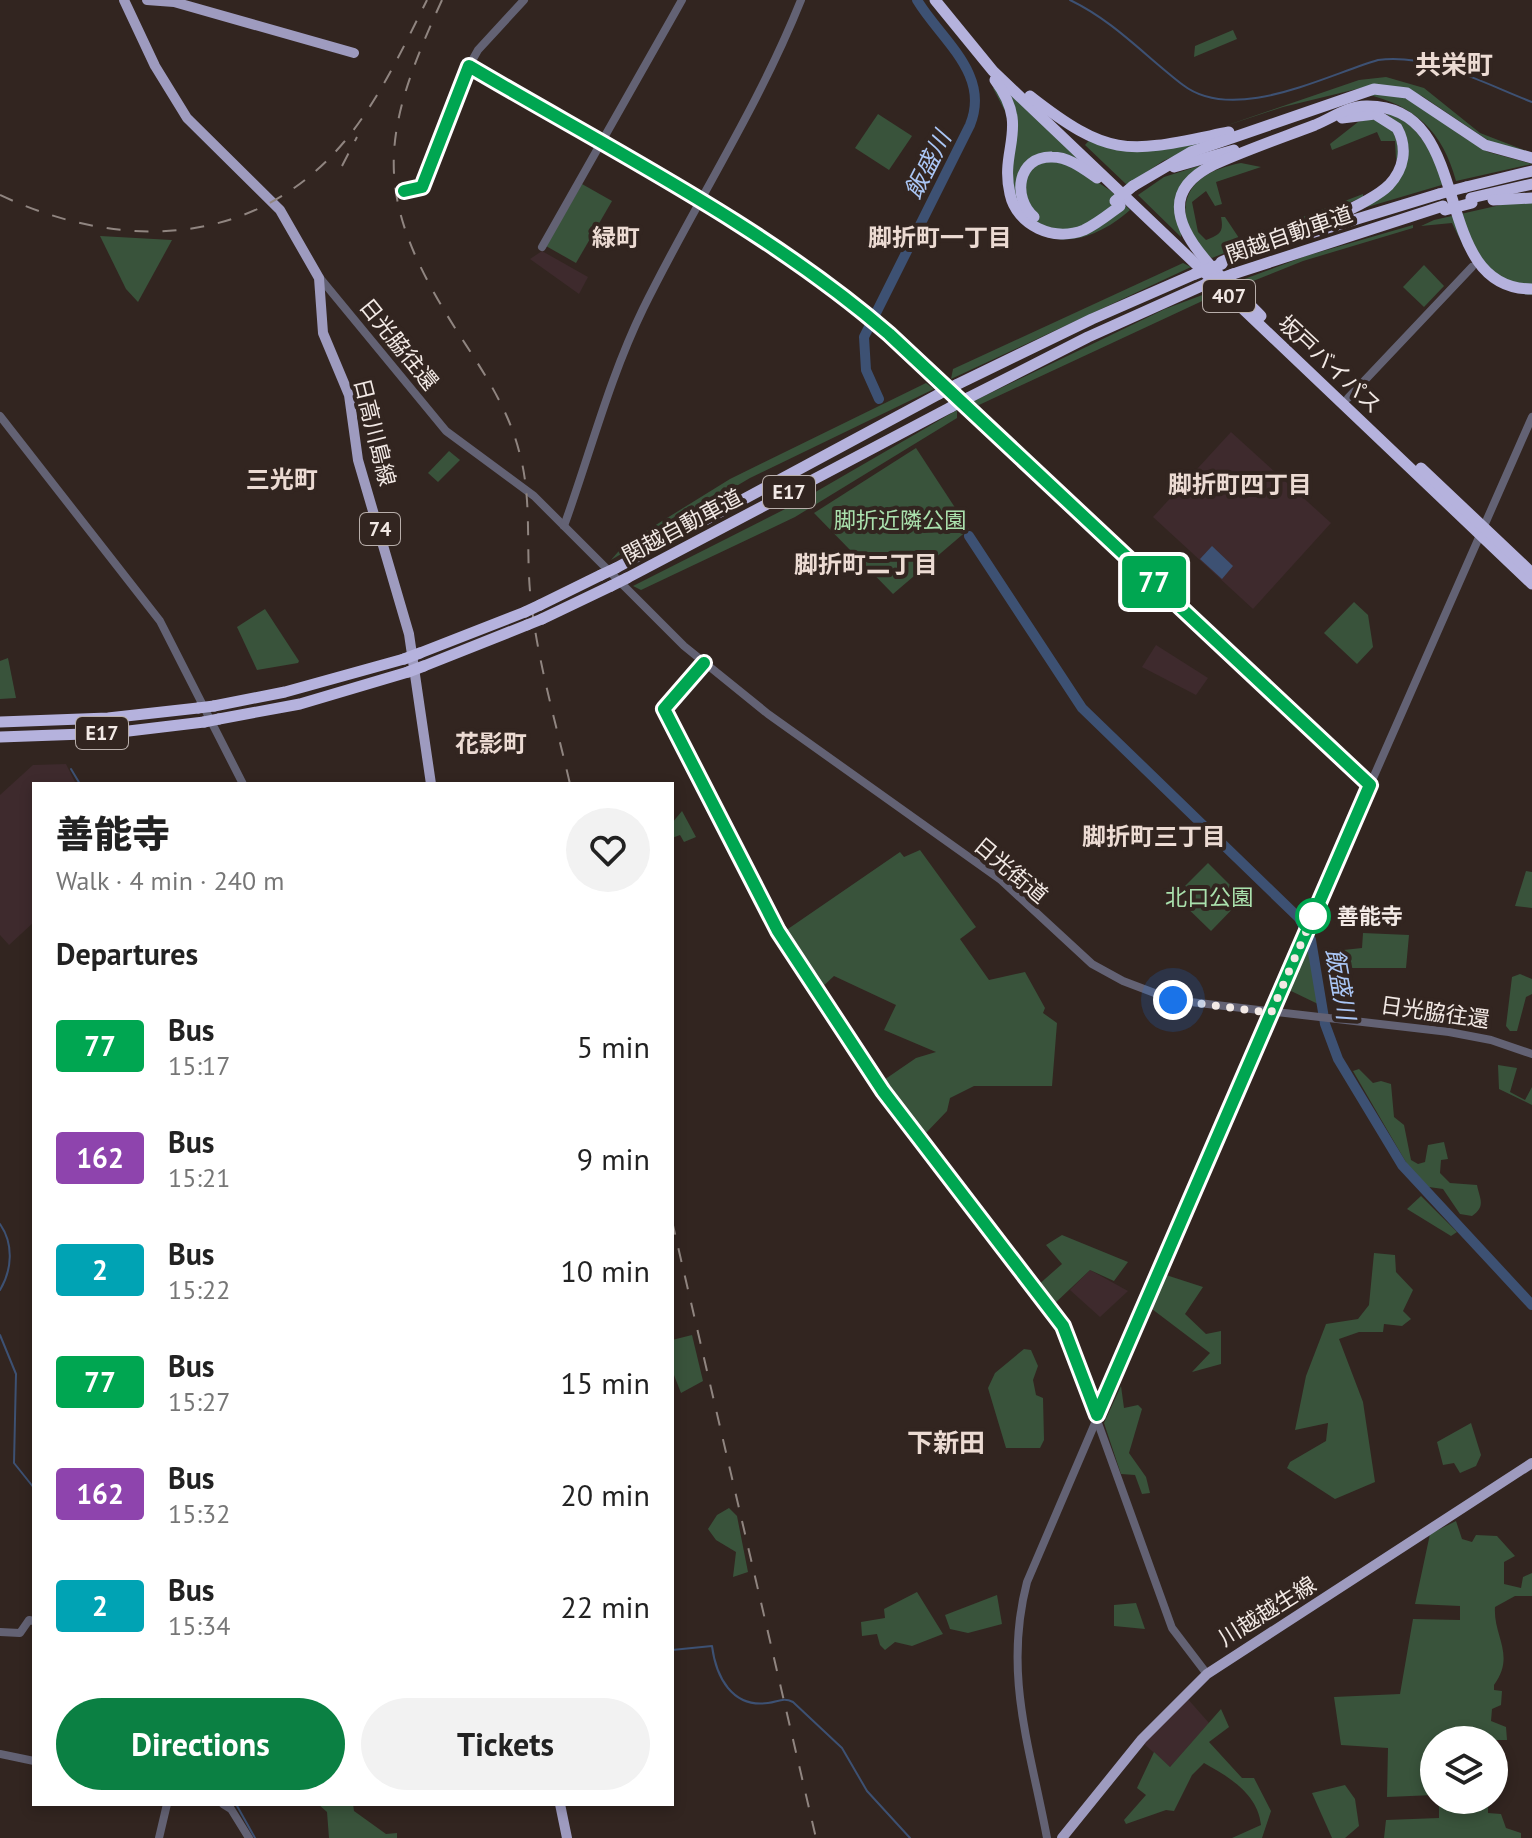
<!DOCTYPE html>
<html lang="en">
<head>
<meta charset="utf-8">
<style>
  :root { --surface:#fff; --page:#f2f2f2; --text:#222; --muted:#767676; --accent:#0b8043 }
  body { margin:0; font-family:"PT Sans","Noto Sans JP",sans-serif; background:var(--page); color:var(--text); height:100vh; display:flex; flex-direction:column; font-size:30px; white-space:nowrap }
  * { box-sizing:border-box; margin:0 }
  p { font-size:26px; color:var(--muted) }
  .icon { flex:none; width:44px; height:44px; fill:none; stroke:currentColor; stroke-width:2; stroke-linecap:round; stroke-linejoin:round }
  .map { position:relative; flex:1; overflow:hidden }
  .drawer { position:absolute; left:32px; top:782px; width:642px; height:1024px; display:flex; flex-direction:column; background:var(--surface); border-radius:0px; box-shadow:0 4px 12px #0003 }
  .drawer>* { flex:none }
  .badge { padding:0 16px; border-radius:6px; font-size:28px; line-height:52px }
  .controls { position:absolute; left:1420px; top:1726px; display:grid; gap:16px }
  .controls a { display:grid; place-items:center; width:88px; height:88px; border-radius:50%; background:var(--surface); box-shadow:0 4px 12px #0003; font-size:40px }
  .you { position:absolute; width:40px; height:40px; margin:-20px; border:6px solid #fff; border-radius:50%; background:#1a73e8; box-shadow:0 0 0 12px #1a73e833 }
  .map>.badge { position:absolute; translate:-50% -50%; box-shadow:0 0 0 4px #fff }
  h2 { padding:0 24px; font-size:30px; line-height:72px }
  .round { display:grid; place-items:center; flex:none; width:84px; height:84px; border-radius:42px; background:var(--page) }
  .summary { display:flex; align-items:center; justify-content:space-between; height:136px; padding:0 24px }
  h1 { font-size:38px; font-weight:800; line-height:60px }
  .action { display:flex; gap:16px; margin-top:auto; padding:16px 24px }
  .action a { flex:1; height:92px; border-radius:48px; background:var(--accent); color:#fff; font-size:32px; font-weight:800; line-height:92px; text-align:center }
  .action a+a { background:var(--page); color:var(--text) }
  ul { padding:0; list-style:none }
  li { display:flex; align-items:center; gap:24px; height:112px; padding:0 24px }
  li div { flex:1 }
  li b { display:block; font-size:30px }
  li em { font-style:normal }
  li .badge { min-width:88px; font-weight:700; text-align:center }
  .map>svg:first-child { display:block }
</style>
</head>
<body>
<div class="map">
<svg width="1532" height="1838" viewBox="0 0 1532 1838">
  <rect width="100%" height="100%" fill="#322520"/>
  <g fill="#3e2a2d">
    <polygon points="542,251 588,277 579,294 530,259"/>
    <polygon points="1231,432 1331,523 1253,609 1153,517"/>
    <polygon points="1156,645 1208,678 1196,695 1142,667"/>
    <polygon points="66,764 76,784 34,784 34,922 9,945 0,935 0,795 33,765"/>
    <polygon points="1090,1270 1128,1291 1100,1317 1070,1290"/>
    <polygon points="1186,1697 1209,1723 1170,1767 1143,1743"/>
  </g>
  <g fill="#39533b">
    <polygon points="1233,30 1237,39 1194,57 1195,46"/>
    <polygon points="1386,77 1424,88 1480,133 1532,153 1492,143 1422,96 1405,89 1373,85 1283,107 1222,127 1359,80"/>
    <path d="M 1004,84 L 1083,162 L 1084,173 L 1111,191 L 1130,210 C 1093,243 1043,256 1012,208 L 1008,117 L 993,88 Z"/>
    <path d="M 1395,93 L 1432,112 L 1460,135 L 1488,152 L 1532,164 L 1456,181 C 1443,132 1415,105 1365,94 Z"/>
    <path d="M 1383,112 C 1420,121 1430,152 1445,184 L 1347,213 C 1381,197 1414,185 1405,142 C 1401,126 1396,120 1383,112 Z"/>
    <polygon points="878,114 912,136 889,170 855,148"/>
    <path d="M 1370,119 C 1396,122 1398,140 1399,162 L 1396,159 L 1395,141 L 1381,141 L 1377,132 L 1332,150 L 1330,144 L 1358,122 Z"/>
    <polygon points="1094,135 1127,143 1217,137 1163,161 1127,185 1085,145"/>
    <path d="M 1241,163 L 1261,167 L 1216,182 L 1222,204 L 1215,206 L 1206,191 L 1192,202 L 1198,232 L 1206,240 C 1220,235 1224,232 1221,217 L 1225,217 L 1239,238 L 1245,239 L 1363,194 L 1363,197 L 1212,258 C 1199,250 1190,237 1187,223 C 1178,186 1208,169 1241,163 Z"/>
    <polygon points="1205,164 1185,181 1181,237 1138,195 1164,177"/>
    <polygon points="582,184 612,201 576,263 546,246"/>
    <path d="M 1532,198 L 1532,295 C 1486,292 1470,260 1452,223 L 1421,226 L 1434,220 Z"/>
    <polygon points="1413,225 1413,228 1303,261 1243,285 1239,281 1306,256"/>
    <polygon points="100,236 172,240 138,302 126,289"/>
    <polygon points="1183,263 1191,267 951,379 953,369"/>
    <polygon points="1424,265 1444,286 1424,307 1403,287"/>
    <polygon points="1213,291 1213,296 979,405 972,402 1165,309"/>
    <polygon points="926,383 934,389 750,478 611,560 625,544 730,479"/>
    <polygon points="957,410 957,418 795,517 641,590 633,586 793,505"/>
    <polygon points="916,448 969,529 893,594 814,513"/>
    <polygon points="449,451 460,460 438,482 428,473"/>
    <polygon points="1354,602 1368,615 1373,647 1357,664 1324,633"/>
    <polygon points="265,609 299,661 298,663 257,670 237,627"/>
    <polygon points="8,658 16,698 0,699 0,661"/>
    <polygon points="682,811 696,837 684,842 680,835 672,838 672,823"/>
    <polygon points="920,850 976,927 960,939 989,980 1025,972 1045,1008 1043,1013 1057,1023 1052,1086 974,1086 950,1098 947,1111 924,1135 918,1133 881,1082 916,1058 936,1052 884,1030 896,1005 834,976 820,989 784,935 785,931 900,852 904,857"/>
    <polygon points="1208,863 1243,898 1211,931 1175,896"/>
    <polygon points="1526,871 1532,872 1532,908 1515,906"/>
    <polygon points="1363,933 1409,935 1406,968 1327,968 1325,952 1362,948"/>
    <polygon points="1308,948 1318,1004 1289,990"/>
    <polygon points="1520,974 1532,979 1532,994 1526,997 1517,1031 1510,1031 1506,1026 1512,977"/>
    <polygon points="1498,1065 1517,1068 1510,1092 1525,1100 1532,1087 1532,1105 1499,1089"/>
    <path d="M 1359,1069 L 1373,1083 L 1381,1081 L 1391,1084 L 1394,1117 L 1404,1125 L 1411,1160 L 1418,1164 L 1425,1162 L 1428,1145 L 1444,1142 L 1448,1159 L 1441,1160 L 1440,1173 L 1450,1183 L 1477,1185 C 1480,1200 1486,1206 1472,1216 L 1460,1214 L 1443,1189 L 1429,1187 L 1414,1176 L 1353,1071 Z"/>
    <polygon points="1421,1196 1457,1232 1451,1236 1407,1209"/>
    <polygon points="1062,1235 1128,1262 1114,1281 1090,1270 1052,1306 1037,1286 1062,1264 1046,1245"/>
    <polygon points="1374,1253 1395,1255 1396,1272 1413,1290 1403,1311 1411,1319 1402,1326 1384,1324 1383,1332 1359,1332 1339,1339 1363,1402 1375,1482 1335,1499 1287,1468 1290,1462 1326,1441 1328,1423 1295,1430 1306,1376 1326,1324 1358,1319 1369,1305"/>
    <polygon points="1166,1275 1203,1287 1185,1314 1206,1334 1221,1331 1221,1364 1192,1372 1210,1353 1152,1309"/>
    <polygon points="692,1335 703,1381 681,1393 672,1370 672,1340"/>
    <polygon points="1024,1349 1031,1350 1038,1366 1033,1380 1036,1395 1043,1398 1044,1440 1040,1448 1006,1448 988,1388 995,1373"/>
    <polygon points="1121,1386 1124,1408 1138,1405 1142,1409 1129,1453 1146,1477 1150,1493 1142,1494 1135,1475 1121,1474 1104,1423"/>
    <polygon points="1471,1423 1481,1455 1476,1466 1460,1473 1454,1463 1443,1465 1437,1442"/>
    <polygon points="729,1508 737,1516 748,1572 733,1577 736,1552 716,1540 708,1529 717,1515"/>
    <path d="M 1456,1521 L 1462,1539 L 1472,1542 L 1476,1535 L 1497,1536 L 1515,1556 L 1504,1562 L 1504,1584 L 1521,1588 L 1523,1577 L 1532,1573 L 1532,1596 L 1515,1596 L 1495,1607 C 1493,1636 1516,1655 1494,1685 L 1494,1690 L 1502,1691 L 1501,1705 L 1492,1709 L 1491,1721 L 1506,1727 L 1507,1740 L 1434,1740 L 1434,1795 L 1387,1797 L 1388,1748 L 1341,1745 L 1334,1697 L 1400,1694 L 1413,1619 L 1460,1620 L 1460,1606 L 1415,1604 L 1430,1534 Z"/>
    <polygon points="917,1592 943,1634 912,1646 895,1642 885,1650 880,1645 877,1634 862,1636 861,1622 885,1618 884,1609"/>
    <polygon points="997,1595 1002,1624 968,1633 950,1629 945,1615"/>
    <polygon points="1136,1603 1145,1629 1114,1626 1114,1605"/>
    <path d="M 1221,1709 L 1229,1727 L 1209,1742 L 1242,1778 L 1254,1778 L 1271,1811 L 1262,1838 L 1232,1838 L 1261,1825 C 1258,1794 1229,1777 1204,1763 L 1192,1775 L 1174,1811 L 1166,1810 L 1126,1824 L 1124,1820 L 1146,1795 L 1137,1788 L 1154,1752 L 1170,1767 Z"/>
    <polygon points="1345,1785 1355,1799 1359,1826 1345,1838 1332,1838 1312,1793"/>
    <polygon points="1439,1800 1488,1800 1488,1813 1501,1814 1506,1828 1521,1833 1521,1838 1384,1838 1386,1820 1439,1818"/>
    <polygon points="318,1804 353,1804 354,1811 386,1834 397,1833 397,1838 329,1838 327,1812"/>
  </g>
  <polygon fill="#3d5173" points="1212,546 1233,566 1222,579 1200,559"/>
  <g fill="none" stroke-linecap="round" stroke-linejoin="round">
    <g stroke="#3d5173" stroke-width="2">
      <path d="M 1070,0 C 1114,21 1145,56 1183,85 C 1234,124 1324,76 1378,60 C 1430,53 1485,84 1532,102"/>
      <polyline points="71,769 80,784"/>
      <path d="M 0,1224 C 14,1244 12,1270 0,1290"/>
      <polyline points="0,1335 16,1374 14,1463 34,1488"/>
      <path d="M 672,1650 L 712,1646 C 716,1677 732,1708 768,1703 C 778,1702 783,1697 793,1702 L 842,1748 L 867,1791 L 910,1838"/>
      <polyline points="236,1804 255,1838"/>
    </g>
    <g stroke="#3d5173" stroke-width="10">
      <path d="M 879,399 L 866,370 L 864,337 L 970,125 C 991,74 941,40 917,0"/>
      <polyline points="969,536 1082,708 1299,918 1311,940 1325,1024 1338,1059 1402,1165 1532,1305"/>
    </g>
    <g stroke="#636274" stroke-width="8">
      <path d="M 469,66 C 603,145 745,218 867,315 L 1370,785"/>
      <polyline points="404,191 422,187 469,66 478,50 524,0"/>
      <polyline points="542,247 682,0"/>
      <polyline points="320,278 446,431 534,496 684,646 768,714 1001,880 1092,964 1123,981 1173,1000 1449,1032 1491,1040 1532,1054"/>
      <polyline points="1348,398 1472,267"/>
      <polyline points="0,416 160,621 243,784"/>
      <path d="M 564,526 C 590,454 609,379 643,309 C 694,205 758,108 801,0"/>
      <polyline points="704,663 664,709 778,931 883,1091 1063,1326 1172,1628 1207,1674"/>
      <polyline points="0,1632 20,1633 29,1620 34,1621"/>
      <polyline points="0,1754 34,1761"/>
      <polyline points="223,1804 231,1809 249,1838"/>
      <polyline points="159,1838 167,1804"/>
      <path d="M 1047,1838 C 1030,1747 1003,1674 1027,1582 L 1304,935 L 1532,417"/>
    </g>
    <g stroke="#9e9bbf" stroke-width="10">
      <polyline points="124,0 155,66 187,118 280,210 319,278 323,333 349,395 358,460 409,634 431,784"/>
      <polyline points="147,0 174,2 354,53"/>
      <polyline points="560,1804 567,1838"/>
      <polyline points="1062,1838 1142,1739 1207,1674 1532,1463"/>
    </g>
    <g stroke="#b5b2dd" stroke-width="11">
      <polyline points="935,0 993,71 1532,584"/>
      <path d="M 995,80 C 1031,128 999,148 1010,194 C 1017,226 1054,242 1084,230 C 1097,224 1109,214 1120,206"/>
      <path d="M 1030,96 C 1113,161 1129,152 1229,132"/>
      <polyline points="1174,167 1234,150"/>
      <polyline points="1133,186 1191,152 1374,89 1407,93 1485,145 1532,158"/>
      <polyline points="1466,187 1532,171"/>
      <polyline points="1471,198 1532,184"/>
      <polyline points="1493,200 1532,198"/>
      <path d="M 1034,217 C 1012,198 1017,156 1052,157 C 1069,157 1084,169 1097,178"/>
      <polyline points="1298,237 1439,194"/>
      <path d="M 1221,262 C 1259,246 1363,211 1389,185 C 1404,169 1408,148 1397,128 L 1375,114 L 1342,118"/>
      <polyline points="1233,274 1443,206"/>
      <path d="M 1261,316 C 1225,278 1129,207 1213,165 C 1246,150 1281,138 1315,125 C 1332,118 1348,106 1366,106 C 1479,104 1426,289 1532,289"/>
      <polyline points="956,385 1092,319 1195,274"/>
      <polyline points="968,398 1088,337 1206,284"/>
      <polyline points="1421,468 1532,573"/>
      <polyline points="616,568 939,394"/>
      <polyline points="627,578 951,407"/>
      <polyline points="540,605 601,575"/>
      <polyline points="542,619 611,586"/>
      <polyline points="420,653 525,612"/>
      <polyline points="424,666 527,625"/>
      <polyline points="214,706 285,692 404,659"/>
      <polyline points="219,719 300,704 408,672"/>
      <polyline points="0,722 108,718 198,708"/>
      <polyline points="0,737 112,733 204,722"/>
    </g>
    <g stroke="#908580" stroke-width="2" stroke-dasharray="14 14" stroke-linecap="butt">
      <path d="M 442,0 C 379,138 372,196 455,328 C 480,367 507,405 519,451 C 533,500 525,551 531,601 C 538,663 556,723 570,784"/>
      <polyline points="342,166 357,137"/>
      <path d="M 0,195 C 119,251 254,249 344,142 C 379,100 403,48 427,0"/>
      <polyline points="672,1221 816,1838"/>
    </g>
    <g stroke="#b5b2dd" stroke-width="11">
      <polyline points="1439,194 1466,187"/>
      <polyline points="1115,201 1133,186"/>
      <polyline points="1445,210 1472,203"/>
      <polyline points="1195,274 1222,264"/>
      <polyline points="1206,284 1233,274"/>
      <polyline points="939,394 956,385"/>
      <polyline points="951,407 968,398"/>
      <polyline points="601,575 616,568"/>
      <polyline points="611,586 627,578"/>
      <polyline points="525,612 540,605"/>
      <polyline points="527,625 542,619"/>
      <polyline points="404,659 420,653"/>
      <polyline points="408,672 424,666"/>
      <polyline points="198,708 214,706"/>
      <polyline points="204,722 219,719"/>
    </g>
  </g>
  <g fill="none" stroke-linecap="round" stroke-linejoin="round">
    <defs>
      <path id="line" d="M 404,191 L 422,187 L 469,66 C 611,150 764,226 889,334 L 1370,785 L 1097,1415 L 1063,1326 L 883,1091 L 778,931 L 664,709 L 704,663"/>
    </defs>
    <use href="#line" stroke="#fff" stroke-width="18"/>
    <use href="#line" stroke="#00a651" stroke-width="12"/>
    <polyline stroke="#f2e9e5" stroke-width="8" stroke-dasharray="0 14.4" points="1173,1000 1271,1013 1313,916"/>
  </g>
  <circle fill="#fff" stroke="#00a651" stroke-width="4" cx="1313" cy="916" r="16"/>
  <g text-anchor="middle" stroke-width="8" stroke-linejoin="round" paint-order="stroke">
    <g fill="#322520" stroke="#b8aeaa" stroke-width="2">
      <rect x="1203" y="280" width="52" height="32" rx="6"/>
      <rect x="763" y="476" width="52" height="32" rx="6"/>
      <rect x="360" y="513" width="40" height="32" rx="6"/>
      <rect x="76" y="717" width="52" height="32" rx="6"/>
    </g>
    <g font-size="20" font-weight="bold" fill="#f2e9e5">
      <text x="1229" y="303">407</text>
      <text x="789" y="499">E17</text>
      <text x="380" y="536">74</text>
      <text x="102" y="740">E17</text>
    </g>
    <g font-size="22" fill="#f2e9e5" stroke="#322520">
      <text transform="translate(1289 234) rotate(-19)" y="8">関越自動車道</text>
      <text transform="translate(399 344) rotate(51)" y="8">日光脇往還</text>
      <text transform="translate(1330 364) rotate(43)" y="8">坂戸バイパス</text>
      <text transform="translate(375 432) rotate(76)" y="8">日高川島線</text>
      <text transform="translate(682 526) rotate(-28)" y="8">関越自動車道</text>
      <text transform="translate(1011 870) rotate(40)" y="8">日光街道</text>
      <text transform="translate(1435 1012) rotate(8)" y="8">日光脇往還</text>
      <text transform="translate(1267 1611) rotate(-32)" y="8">川越越生線</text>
    </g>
    <g font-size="22" fill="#aae1ad" stroke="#322520">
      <text x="900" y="528">脚折近隣公園</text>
      <text x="1209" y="905">北口公園</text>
    </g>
    <g font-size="22" font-weight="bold" fill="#f2e9e5" stroke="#322520" text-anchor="start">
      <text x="1337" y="924">善能寺</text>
    </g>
    <g font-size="24" font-style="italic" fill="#aac6f5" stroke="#322520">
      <text transform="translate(928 165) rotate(-63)" y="8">飯盛川</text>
      <text transform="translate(1340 984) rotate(80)" y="8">飯盛川</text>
    </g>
    <g font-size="24" font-weight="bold" fill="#ecdbd3" stroke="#322520">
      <text x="616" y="246">緑町</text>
      <text x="940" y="246">脚折町一丁目</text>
      <text x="282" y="488">三光町</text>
      <text x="1240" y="493">脚折町四丁目</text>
      <text x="866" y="573">脚折町二丁目</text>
      <text x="491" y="752">花影町</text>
      <text x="1154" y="845">脚折町三丁目</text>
    </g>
    <g font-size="26" font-weight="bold" fill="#ecdbd3" stroke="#322520">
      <text x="1454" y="74">共栄町</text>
      <text x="946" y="1452">下新田</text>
    </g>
  </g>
</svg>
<div class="controls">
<a><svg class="icon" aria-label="layers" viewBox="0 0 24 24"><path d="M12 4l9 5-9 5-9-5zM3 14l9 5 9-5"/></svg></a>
</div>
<div class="you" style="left:1173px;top:1000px"></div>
<b class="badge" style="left:1154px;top:582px;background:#00a651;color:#fff">77</b>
<section class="drawer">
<div class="summary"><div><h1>善能寺</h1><p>Walk · 4 min · 240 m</p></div><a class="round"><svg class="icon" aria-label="heart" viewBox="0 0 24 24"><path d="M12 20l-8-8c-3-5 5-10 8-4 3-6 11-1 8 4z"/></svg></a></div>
<h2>Departures</h2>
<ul>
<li><span class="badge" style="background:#00a651;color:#fff">77</span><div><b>Bus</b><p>15:17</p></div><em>5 min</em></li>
<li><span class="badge" style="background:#8e44ad;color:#fff">162</span><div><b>Bus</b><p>15:21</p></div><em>9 min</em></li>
<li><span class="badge" style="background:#00a3b4;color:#fff">2</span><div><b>Bus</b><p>15:22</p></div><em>10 min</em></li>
<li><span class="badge" style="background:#00a651;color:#fff">77</span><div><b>Bus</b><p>15:27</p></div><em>15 min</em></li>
<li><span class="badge" style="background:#8e44ad;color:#fff">162</span><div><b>Bus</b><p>15:32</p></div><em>20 min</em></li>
<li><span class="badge" style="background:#00a3b4;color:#fff">2</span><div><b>Bus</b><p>15:34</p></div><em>22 min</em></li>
</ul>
<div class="action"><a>Directions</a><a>Tickets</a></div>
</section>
</div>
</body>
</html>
